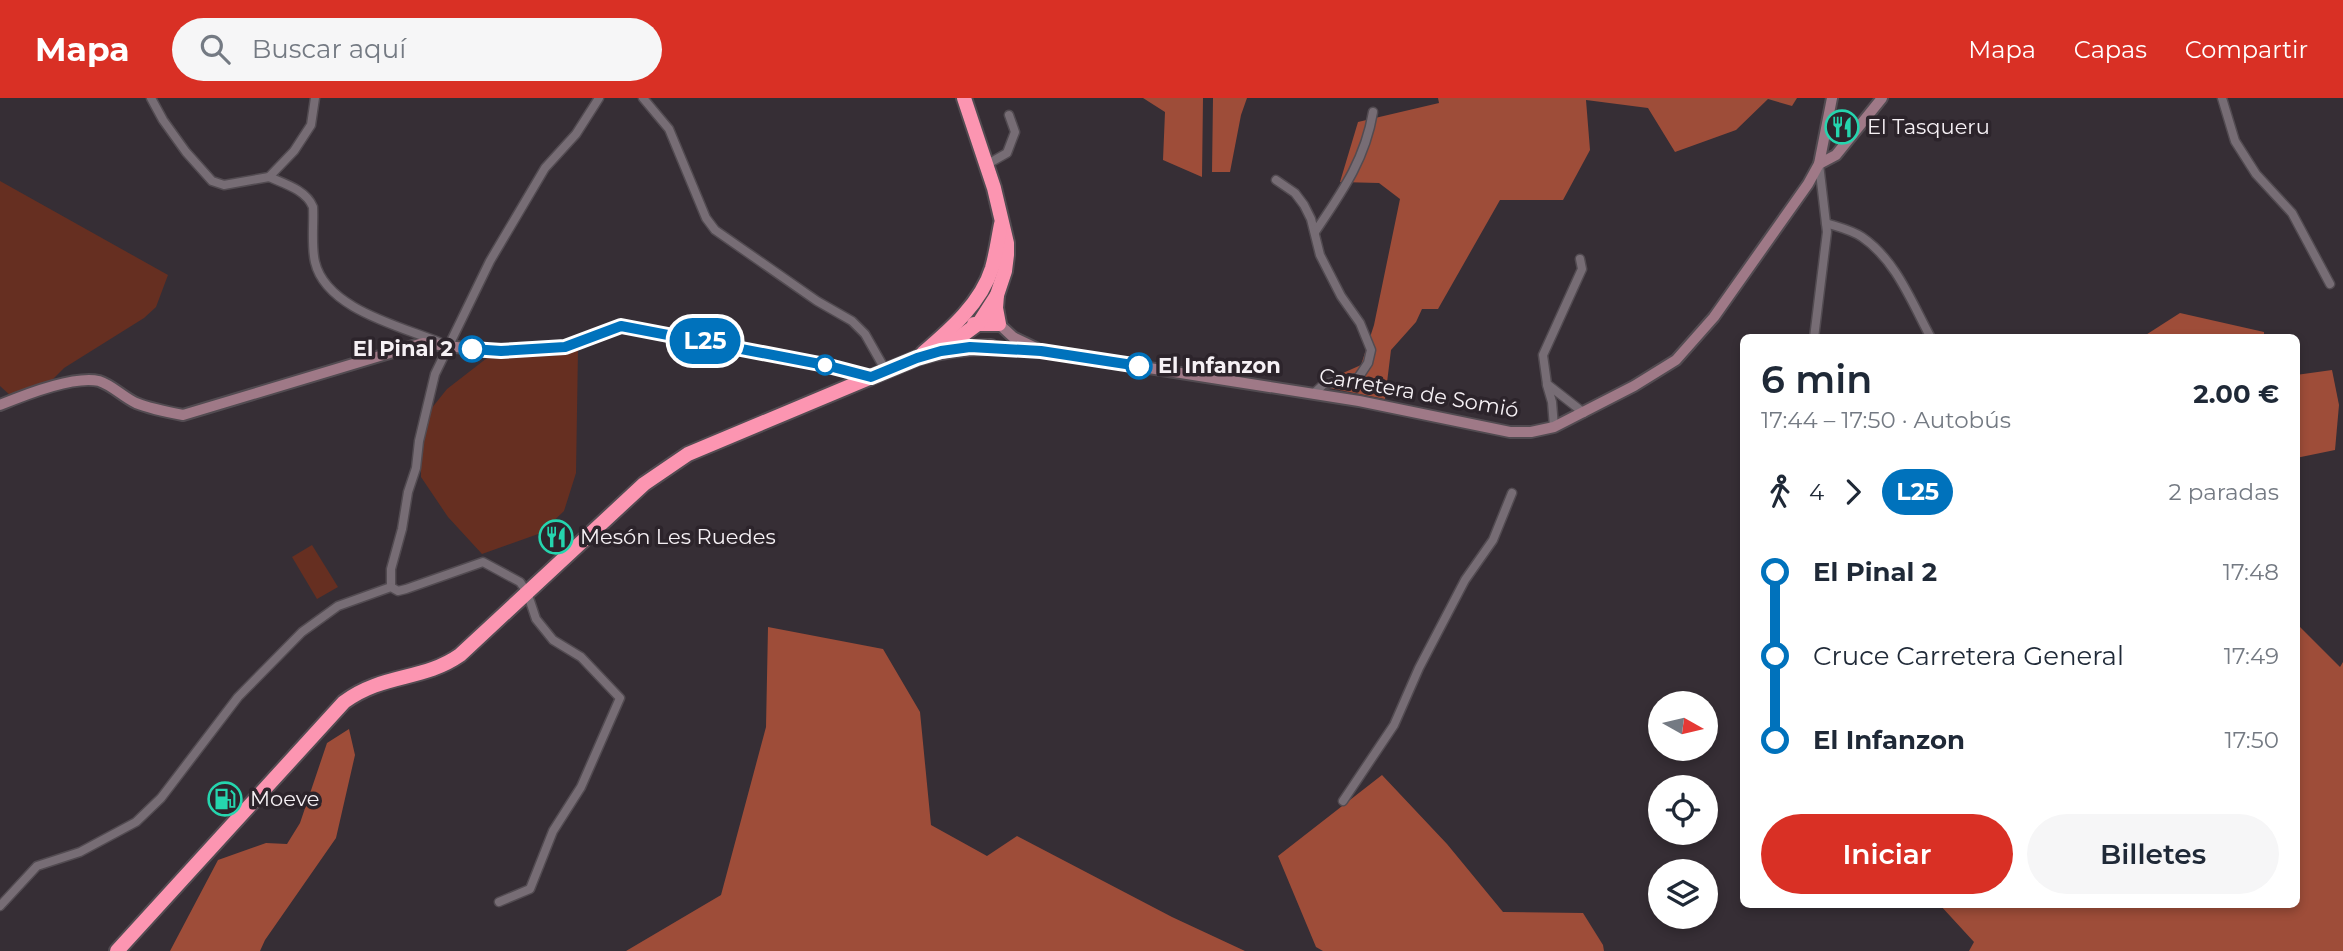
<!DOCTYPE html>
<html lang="es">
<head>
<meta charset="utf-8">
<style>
  :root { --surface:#fff; --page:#f6f6f7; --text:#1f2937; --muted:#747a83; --accent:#d93025 }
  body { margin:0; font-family:Montserrat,sans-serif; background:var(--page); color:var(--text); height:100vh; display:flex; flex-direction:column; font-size:26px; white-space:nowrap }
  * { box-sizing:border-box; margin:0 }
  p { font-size:23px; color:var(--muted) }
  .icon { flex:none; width:38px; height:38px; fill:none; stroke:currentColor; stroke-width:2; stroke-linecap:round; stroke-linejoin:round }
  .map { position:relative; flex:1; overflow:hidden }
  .details { position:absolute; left:1740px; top:236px; width:560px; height:574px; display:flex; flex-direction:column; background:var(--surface); border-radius:10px; box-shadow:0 4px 10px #0003 }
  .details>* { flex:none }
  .badge { padding:0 14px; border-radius:23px; font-size:24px; line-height:46px }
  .needle { width:46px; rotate:98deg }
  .tools { position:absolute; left:1648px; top:593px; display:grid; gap:14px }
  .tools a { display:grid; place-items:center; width:70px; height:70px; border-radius:50%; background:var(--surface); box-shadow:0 4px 10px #0003; font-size:35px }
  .map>.badge { position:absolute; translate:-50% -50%; box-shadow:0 0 0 4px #fff }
  .legs { display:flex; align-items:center; gap:10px; height:77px; padding:0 21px; font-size:23px }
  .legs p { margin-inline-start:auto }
  .head { display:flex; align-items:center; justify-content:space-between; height:119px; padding:0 21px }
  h1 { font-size:38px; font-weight:600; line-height:52px }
  .cta { display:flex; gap:14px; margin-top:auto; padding:14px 21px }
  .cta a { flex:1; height:80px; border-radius:42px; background:var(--accent); color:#fff; font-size:28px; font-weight:600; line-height:80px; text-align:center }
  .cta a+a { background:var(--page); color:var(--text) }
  ul { padding:0 21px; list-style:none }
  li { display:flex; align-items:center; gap:24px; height:84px; font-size:26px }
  li i { display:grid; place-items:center; width:10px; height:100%; margin:0 9px; background:currentColor }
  li i::after { content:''; width:18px; height:18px; margin:-9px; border:5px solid; border-radius:50%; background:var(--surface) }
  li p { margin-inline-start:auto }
  li:first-child i { background:linear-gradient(#0000 50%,currentColor 0) }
  li:last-child i { background:linear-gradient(currentColor 50%,#0000 0) }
  header { display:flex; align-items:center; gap:42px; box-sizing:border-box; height:98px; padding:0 35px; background:var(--accent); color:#fff }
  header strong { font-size:33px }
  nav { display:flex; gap:38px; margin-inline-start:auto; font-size:24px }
  .search { width:490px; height:63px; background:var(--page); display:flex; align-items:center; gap:18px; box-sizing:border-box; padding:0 24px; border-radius:38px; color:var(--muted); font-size:26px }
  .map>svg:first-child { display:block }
</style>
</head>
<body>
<header>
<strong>Mapa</strong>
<div class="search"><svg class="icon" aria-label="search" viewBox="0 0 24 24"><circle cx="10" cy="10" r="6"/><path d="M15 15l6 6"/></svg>Buscar aquí</div>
<nav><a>Mapa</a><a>Capas</a><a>Compartir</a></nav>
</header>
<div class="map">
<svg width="2343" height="853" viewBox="0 0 2343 853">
  <rect width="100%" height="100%" fill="#362e35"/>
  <g fill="#662f21">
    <polygon points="0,83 168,177 156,209 144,220 64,270 49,285 11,298 0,288"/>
    <polygon points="578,252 576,375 564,413 541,435 482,456 448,419 421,379 421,356 431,311 447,291 487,260 554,258"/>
    <polygon points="312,447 338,489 317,501 292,459"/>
  </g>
  <g fill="#9e4d39">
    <polygon points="1143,0 1203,0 1202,79 1163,62 1165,14"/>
    <polygon points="1213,0 1247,0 1241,17 1230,74 1212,74"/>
    <polygon points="1438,0 1797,0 1792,8 1768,1 1736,32 1675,54 1648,10 1586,2 1590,52 1563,102 1500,102 1438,211 1422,211 1416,224 1391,252 1385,301 1329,290 1343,275 1361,267 1374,227 1400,101 1379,85 1340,84 1358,24 1439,5"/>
    <polygon points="2180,215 2264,234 2264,240 2141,240"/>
    <polygon points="2332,272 2339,307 2335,352 2296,360 2296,277"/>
    <polygon points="2296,525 2340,569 2343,564 2343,853 1969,853 1974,844 1940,807 2296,807"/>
    <polygon points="768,529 883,551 920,614 931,727 987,758 1017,738 1172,819 1245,853 626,853 721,797 766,629"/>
    <polygon points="349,631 355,657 336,740 265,842 260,853 170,853 218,762 266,745 287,746 300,725 327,645"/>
    <polygon points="1382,677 1447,746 1503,814 1583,815 1603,847 1604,853 1323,853 1316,849 1278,758"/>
  </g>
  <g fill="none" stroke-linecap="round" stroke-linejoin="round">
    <defs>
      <g id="street">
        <polyline points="151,0 163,22 186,54 212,83 224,87 269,79 294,53 311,27 315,0"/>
        <polyline points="643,0 669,31 706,120 715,132 817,203 852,223 865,236 886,273"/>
        <polyline points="2222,0 2235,43 2256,76 2292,115 2330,186"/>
        <polyline points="986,67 1007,55 1015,34 1009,17"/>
        <path d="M 269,79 C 285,86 306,92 313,109 C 314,126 311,147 315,164 C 326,211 400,228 439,244"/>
        <polyline points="1276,82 1295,95 1304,107 1311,121 1320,157 1341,198 1360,225 1371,252 1368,265 1358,280 1324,286 1313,296"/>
        <path d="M 1826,125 C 1838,129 1852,132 1862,139 C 1896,162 1912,205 1931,240"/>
        <path d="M 1315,134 C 1342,94 1365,62 1373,14"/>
        <polyline points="1580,161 1582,171 1543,257 1547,286 1584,315"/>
        <polyline points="1814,240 1827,134 1819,66"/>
        <polyline points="1547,287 1552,304 1554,329"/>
        <polyline points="391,489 391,471 402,431 408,394 416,370 419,343 435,276 490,163 545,70 576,36 599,0"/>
        <polyline points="1343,703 1394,627 1419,570 1465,482 1493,442 1512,395"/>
        <polyline points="0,808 37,768 80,754 136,724 161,700 238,599 302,534 338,508 391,489 398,493 406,491 483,464 520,484 527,494 536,521 553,542 581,559 620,600 581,689 553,733 530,791 499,804"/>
      </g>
      <g id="secondary">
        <polyline points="1819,66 1836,57 1882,0"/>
        <polyline points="999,226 1013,239 1036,250"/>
        <polyline points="991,249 1041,253 1359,303 1510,334 1531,334 1554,329 1634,288 1676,262 1714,219 1808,86 1819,66 1832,0"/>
        <path d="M 0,307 C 24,297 74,277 99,283 C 112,287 123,299 136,305 C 151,311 167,314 183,317 L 423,245 L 481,252 L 565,249 L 621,228 L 825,267 L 871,279"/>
      </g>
      <g id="highway">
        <polyline points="974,226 999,226 996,210 997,197"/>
        <polyline points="945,250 979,225 997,197 1005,173 1007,157 1007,145 994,90 964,0"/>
        <path d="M 923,255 C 951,231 981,205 992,170 C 996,156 998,141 1001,126"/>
        <path d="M 117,853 L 344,604 C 383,575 423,583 460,557 L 644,386 L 688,356 L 917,260 C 942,252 965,249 991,249"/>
      </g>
    </defs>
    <use href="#street" stroke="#524b51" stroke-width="11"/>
    <use href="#secondary" stroke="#524b51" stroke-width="14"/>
    <use href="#highway" stroke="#524b51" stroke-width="18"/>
    <use href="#street" stroke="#776d75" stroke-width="8"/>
    <use href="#secondary" stroke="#9f7987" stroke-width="10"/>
    <use href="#highway" stroke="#fc95b1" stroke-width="14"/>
  </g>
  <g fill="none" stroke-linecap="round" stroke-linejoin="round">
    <defs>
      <polyline id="line-1" points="472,251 501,253 565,249 621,228 825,267 871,279 917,260 941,253 970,249 1041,253 1139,268"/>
    </defs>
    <use href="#line-1" stroke="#fff" stroke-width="16"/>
    <use href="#line-1" stroke="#0072bc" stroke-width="10"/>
  </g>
  <defs>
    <symbol id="restaurant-ring" viewBox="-11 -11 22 22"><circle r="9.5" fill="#2c242b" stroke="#25d5ae" stroke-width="1.5"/><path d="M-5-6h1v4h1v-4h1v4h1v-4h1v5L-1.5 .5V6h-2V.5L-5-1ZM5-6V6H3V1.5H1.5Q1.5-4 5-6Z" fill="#25d5ae"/></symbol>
    <symbol id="fuel-ring" viewBox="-11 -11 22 22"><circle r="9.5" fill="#2c242b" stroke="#25d5ae" stroke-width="1.5"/><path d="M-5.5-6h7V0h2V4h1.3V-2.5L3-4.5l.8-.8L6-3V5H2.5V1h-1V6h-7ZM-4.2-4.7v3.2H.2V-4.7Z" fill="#25d5ae"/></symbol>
  </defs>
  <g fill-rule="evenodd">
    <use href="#restaurant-ring" x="1823" y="10" width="38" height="38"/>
    <use href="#restaurant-ring" x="537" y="420" width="38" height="38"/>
    <use href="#fuel-ring" x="206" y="682" width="38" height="38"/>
  </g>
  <g fill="#fff" stroke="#0072bc" stroke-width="3.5">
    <circle cx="472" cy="251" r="12"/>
    <circle cx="825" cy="267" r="9"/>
    <circle cx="1139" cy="268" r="12"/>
  </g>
  <g text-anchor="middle" stroke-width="7" stroke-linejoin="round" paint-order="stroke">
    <g font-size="21" fill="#f6f1f5" stroke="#2c242b" text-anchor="start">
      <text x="1867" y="36">El Tasqueru</text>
      <text x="580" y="446">Mesón Les Ruedes</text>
      <text x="250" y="708">Moeve</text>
    </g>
    <g font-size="21" font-weight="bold" fill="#f6f1f5" stroke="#2c242b" text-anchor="end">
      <text x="453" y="258">El Pinal 2</text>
      <text x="1158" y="275" text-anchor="start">El Infanzon</text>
    </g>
    <g font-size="21" fill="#f6f1f5" stroke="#2c242b">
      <text transform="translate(1419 295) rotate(10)" y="7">Carretera de Somió</text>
    </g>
  </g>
</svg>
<div class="tools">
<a><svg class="needle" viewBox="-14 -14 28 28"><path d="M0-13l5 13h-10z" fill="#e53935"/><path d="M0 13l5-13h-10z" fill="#747a83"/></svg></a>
<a><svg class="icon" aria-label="locate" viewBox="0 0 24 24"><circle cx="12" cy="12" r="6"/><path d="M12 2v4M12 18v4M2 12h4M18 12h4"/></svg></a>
<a><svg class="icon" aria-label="layers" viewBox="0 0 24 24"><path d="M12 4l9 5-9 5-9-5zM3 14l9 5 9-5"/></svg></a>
</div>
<b class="badge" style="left:705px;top:243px;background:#0072bc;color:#fff">L25</b>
<section class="details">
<div class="head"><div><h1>6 min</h1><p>17:44 – 17:50 · Autobús</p></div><b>2.00 €</b></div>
<div class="legs"><svg class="icon" aria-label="walk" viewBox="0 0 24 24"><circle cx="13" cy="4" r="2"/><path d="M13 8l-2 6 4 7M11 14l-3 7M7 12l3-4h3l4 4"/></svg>4<svg class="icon" aria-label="forward" viewBox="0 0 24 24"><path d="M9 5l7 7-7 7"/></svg><b class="badge" style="background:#0072bc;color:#fff">L25</b><p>2 paradas</p></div>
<ul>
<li><i style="color:#0072bc"></i><b>El Pinal 2</b><p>17:48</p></li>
<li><i style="color:#0072bc"></i><span>Cruce Carretera General</span><p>17:49</p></li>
<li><i style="color:#0072bc"></i><b>El Infanzon</b><p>17:50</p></li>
</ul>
<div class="cta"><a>Iniciar</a><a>Billetes</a></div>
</section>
</div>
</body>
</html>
